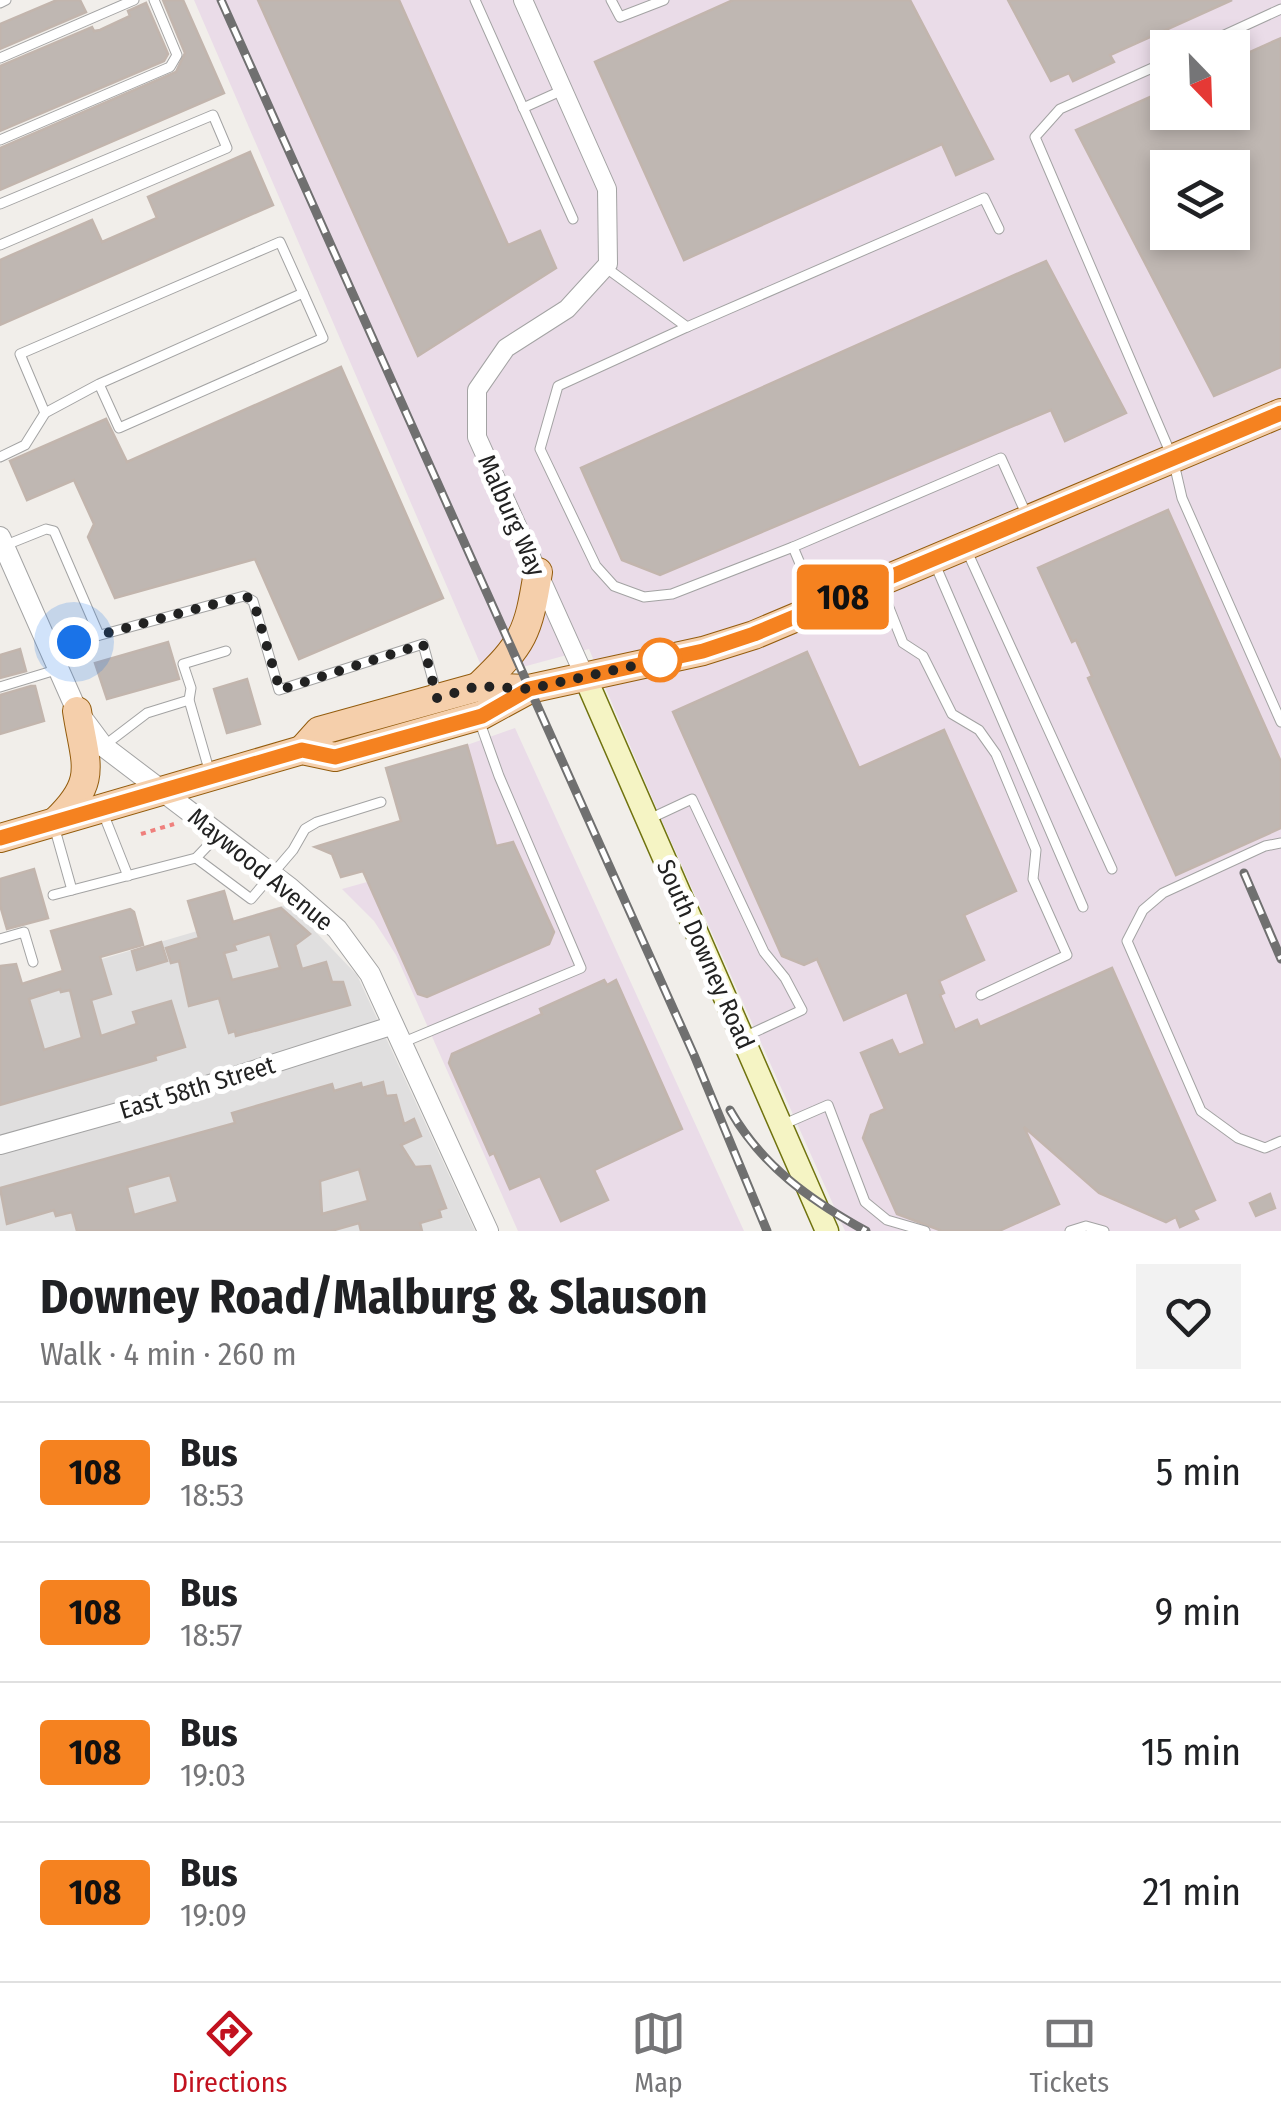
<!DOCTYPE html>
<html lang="en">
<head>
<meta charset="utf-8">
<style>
  :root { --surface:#fff; --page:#f2f2f2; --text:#202124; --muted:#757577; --line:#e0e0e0; --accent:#c2121f }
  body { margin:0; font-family:"Fira Sans Condensed",sans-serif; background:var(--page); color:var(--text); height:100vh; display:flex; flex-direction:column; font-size:38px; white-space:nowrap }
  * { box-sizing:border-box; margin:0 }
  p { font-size:32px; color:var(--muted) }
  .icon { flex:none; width:55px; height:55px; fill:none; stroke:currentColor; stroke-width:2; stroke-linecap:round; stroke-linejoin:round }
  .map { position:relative; height:1231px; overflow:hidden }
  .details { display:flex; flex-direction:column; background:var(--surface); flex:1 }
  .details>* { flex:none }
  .badge { padding:0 20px; border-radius:8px; font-size:35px; line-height:65px }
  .needle { width:65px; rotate:157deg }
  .buttons { position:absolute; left:1150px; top:30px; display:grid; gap:20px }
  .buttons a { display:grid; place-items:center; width:100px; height:100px; border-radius:0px; background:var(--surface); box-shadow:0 5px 15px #0003; font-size:50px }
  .you { position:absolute; width:50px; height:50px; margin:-25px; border:8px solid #fff; border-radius:50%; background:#1a73e8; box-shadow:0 0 0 15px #1a73e833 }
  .map>.badge { position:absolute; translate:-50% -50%; box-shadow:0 0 0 5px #fff }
  .round { display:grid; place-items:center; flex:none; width:105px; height:105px; border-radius:0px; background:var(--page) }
  .headline { display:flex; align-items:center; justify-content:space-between; height:170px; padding:0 40px }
  h1 { font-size:48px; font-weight:700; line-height:75px }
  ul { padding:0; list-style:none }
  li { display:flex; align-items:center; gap:30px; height:140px; padding:0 40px; border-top:2px solid var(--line) }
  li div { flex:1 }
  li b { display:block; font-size:38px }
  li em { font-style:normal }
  li .badge { min-width:110px; font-weight:700; text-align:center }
  .tabs { display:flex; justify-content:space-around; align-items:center; height:140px; border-top:2px solid var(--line); background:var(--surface); font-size:28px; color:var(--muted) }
  .tabs a { display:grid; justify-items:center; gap:5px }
  .tabs .active { color:var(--accent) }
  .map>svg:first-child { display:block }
</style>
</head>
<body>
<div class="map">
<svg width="1281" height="1231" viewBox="0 0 1281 1231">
  <rect width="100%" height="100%" fill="#f1eeea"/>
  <polygon fill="#e0dfdf" points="289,904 357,975 475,1231 0,1231 0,989"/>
  <g fill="#eadce8" fill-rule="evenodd">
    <path d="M 194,0 L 1281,0 L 1281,1231 L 845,1231 L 662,821 L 589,649 L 486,677 ZM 1168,48 L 1232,48 L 1232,112 L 1168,112 ZM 1168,168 L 1232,168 L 1232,232 L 1168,232 Z"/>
    <polygon points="515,728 744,1231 518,1231 396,955 374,921 342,889 496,846 467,745"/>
  </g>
  <g fill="#bfb7b2" stroke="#c2b5ad" stroke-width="2.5" fill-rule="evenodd">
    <polygon points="57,0 80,0 86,12 0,49 0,24"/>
    <polygon points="163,0 183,0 224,93 0,190 0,148 176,72 185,53"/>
    <polygon points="258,0 399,0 508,245 540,231 556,268 418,356"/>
    <polygon points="733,0 910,0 993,159 956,175 942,144 684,260 595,62"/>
    <polygon points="1008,0 1232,0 1110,55 1114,62 1073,81 1069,73 1051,81"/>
    <polygon points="146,3 168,54 164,61 0,131 0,66 92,27 94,31 100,30 130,16 128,11"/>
    <path d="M 1281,38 L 1281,367 L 1214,396 L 1076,130 L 1168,89 L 1168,112 L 1232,112 L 1232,60 ZM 1168,168 L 1232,168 L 1232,232 L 1168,232 Z"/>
    <polygon points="250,152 273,205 0,325 0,260 92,220 102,242 157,218 148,197"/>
    <polygon points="1046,261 1126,413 1065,441 1051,410 660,575 622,560 581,468"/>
    <polygon points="341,367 443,598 299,659 255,559 115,598 88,537 94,524 74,480 27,500 10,461 106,419 127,462"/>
    <polygon points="1168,510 1281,762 1281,828 1176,875 1088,678 1092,676 1076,640 1072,642 1038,568"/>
    <polygon points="168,642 179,679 107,699 95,663"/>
    <polygon points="20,649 26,671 0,678 0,655"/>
    <polygon points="807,652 859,768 944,730 1016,891 964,915 984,960 939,981 944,993 940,995 955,1030 977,1020 980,1027 1112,968 1215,1200 1193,1210 1198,1219 1180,1227 1176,1217 1166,1222 1099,1193 1024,1127 1059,1204 999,1231 942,1231 897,1214 863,1138 871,1115 885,1109 861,1053 892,1040 899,1055 925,1044 907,992 844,1020 817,959 804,965 782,956 673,712"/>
    <polygon points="247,679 260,724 227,733 214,689"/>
    <polygon points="31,686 35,686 44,721 0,734 0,695"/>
    <polygon points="467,745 496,846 513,842 554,932 549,944 427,997 418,994 363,871 341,877 332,854 315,847 401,821 386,768"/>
    <polygon points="34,869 48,918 7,929 0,905 0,879"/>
    <path d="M 224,891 L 233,922 L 281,908 L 310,934 L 295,945 L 302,969 L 326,962 L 332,982 L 343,982 L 350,1005 L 236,1036 L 235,1031 L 229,1033 L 219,998 L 189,1006 L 179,961 L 171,963 L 166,948 L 199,938 L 188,901 ZM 270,934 L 280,968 L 232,980 L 224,953 L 236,950 L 234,945 Z"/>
    <path d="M 130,909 L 134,912 L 143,945 L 100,957 L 111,994 L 91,1000 L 101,1036 L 137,1024 L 133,1012 L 171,1001 L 185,1047 L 155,1056 L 156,1060 L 142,1064 L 0,1105 L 0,966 L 16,964 L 22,984 L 63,971 L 51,931 ZM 60,989 L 61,992 L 70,990 L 82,1038 L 44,1050 L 29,999 Z"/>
    <polygon points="161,942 167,961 137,970 132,951"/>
    <polygon points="604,980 607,985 616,980 682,1129 594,1170 608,1200 561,1221 540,1176 510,1189 494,1153 490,1155 449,1063 452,1054 542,1014 540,1009"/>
    <path d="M 383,1082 L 386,1096 L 396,1095 L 404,1124 L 414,1119 L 421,1136 L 401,1145 L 415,1167 L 430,1166 L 446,1208 L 439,1210 L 441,1217 L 420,1223 L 422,1231 L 361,1231 L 359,1223 L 331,1231 L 77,1231 L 72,1212 L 56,1216 L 54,1210 L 7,1224 L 0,1188 L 235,1123 L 232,1113 L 332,1084 L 334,1091 L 361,1083 L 362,1088 ZM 359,1169 L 368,1201 L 322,1214 L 320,1181 ZM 170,1175 L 178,1202 L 134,1215 L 127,1187 Z"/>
    <polygon points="1270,1194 1275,1208 1256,1216 1250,1203"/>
  </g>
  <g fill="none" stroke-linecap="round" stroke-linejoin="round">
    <defs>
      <g id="service">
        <polyline points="475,0 573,219"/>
        <polyline points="611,0 620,17 664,0"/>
        <polyline points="0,3 6,0"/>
        <polyline points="1196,48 1281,9"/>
        <polyline points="0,58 134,0"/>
        <polyline points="1168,61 1060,109 1035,137 1173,459 1182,498 1281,722"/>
        <polyline points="523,108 563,90"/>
        <polyline points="0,140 170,67 177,55 154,0"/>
        <polyline points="0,204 213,115 227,148 0,245"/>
        <polyline points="605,267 687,327 558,386 540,449 596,566 614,586 644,597 672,594 793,547 1001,458 1028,518"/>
        <polyline points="687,327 984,198 999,229"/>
        <polyline points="45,413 20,354 280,242 303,293"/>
        <polyline points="0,457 25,445 45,413 99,384 303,293 323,338 119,428 99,384"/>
        <polyline points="6,545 46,529 54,531 99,635"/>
        <polyline points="793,547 817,604"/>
        <polyline points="966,549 1112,869"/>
        <polyline points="934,562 1083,907"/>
        <polyline points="880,585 903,643 923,656 952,714 979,730 996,754 1036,850 1033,879 1067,955 981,995"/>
        <polyline points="49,649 244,596 253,601 279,690 423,644 437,695"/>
        <polyline points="0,687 59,669"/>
        <polyline points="105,745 147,713 189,700"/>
        <polyline points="210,773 189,700 191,688 183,664 226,651"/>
        <polyline points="103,813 128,876"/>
        <polyline points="647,820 692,799 764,952 785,978 802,1010 744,1037"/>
        <polyline points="54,826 72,890"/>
        <polyline points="1281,843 1265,846 1163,893 1143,910 1127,941 1201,1111 1238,1138 1265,1148 1281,1141"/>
        <polyline points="196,858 251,899 293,850 305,829 317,822 381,802"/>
        <polyline points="53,895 196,858 217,836"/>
        <polyline points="0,939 24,932 33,962"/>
        <polyline points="404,1042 581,968 499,776 479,720"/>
        <polyline points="782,1125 828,1105 865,1202 887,1220 925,1231"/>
        <polyline points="1070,1231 1086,1226 1104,1231"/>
      </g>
      <g id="minor">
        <polyline points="523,0 607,189 608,264 567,309 506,348 477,390 477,437 585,677"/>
        <polyline points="0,1145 147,1104 394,1025"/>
      </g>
      <polyline id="tertiary" points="0,537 77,711 103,746 290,888 337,929 370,974 488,1231"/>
      <polyline id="secondary" points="585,677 827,1231"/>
      <g id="primary">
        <path d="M 478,687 C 524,643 528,634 538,572"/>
        <polyline points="302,750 319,731 478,687 529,689 703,651 754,635 1281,413"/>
        <path d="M 56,821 C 99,780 85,764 77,711"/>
        <polyline points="0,838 302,750 335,757 482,715 528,690"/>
      </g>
    </defs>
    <use href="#service" stroke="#a3a3a3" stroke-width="11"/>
    <use href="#minor" stroke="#a3a3a3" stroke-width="20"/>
    <use href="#tertiary" stroke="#a3a3a3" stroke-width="22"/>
    <use href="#secondary" stroke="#70730f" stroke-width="25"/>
    <use href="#primary" stroke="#935c0d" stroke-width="30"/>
    <polyline stroke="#ef807d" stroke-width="4" stroke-dasharray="5 5" stroke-linecap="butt" points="141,834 174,824"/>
    <use href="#service" stroke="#fff" stroke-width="9"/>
    <use href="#minor" stroke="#fff" stroke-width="18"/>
    <use href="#tertiary" stroke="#fff" stroke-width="20"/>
    <use href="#secondary" stroke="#f5f4c4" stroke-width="22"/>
    <use href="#primary" stroke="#f5cfab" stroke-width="28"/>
    <defs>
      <g id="rail">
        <polyline points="221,0 694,1055 767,1231"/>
        <polyline points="1244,873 1281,959"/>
        <path d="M 730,1110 C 762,1166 810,1200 866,1231"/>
      </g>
    </defs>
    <use href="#rail" stroke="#707070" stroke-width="9"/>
    <use href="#rail" stroke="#fff" stroke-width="5" stroke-dasharray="15" stroke-linecap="butt"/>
  </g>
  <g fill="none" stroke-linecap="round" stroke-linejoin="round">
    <defs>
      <polyline id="line" points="0,838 302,750 335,757 482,716 529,689 703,651 754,634 1281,413"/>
    </defs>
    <use href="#line" stroke="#fff" stroke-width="22"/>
    <use href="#line" stroke="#f58220" stroke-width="15"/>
    <polyline stroke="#222" stroke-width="10" stroke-dasharray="0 18" points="74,642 244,596 253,600 280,690 423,644 437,698 478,686 529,689 660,660"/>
  </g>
  <circle fill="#fff" stroke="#f58220" stroke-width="5" cx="660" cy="660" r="20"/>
  <g text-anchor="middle" stroke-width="10" stroke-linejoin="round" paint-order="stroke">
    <g font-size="25" fill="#222" stroke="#fff">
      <text transform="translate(512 515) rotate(66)" y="9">Malburg Way</text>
      <text transform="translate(261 869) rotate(39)" y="9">Maywood Avenue</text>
      <text transform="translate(706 954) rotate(66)" y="9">South Downey Road</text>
      <text transform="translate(197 1087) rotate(-17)" y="9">East 58th Street</text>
    </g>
  </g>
</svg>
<div class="buttons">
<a><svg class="needle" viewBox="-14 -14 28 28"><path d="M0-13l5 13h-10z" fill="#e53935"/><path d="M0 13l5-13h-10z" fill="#757577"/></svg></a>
<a><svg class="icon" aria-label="layers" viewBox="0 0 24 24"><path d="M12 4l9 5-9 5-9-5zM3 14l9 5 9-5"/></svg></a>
</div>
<div class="you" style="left:74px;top:642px"></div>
<b class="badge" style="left:843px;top:597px;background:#f58220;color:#111">108</b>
</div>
<section class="details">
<div class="headline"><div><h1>Downey Road/Malburg &amp; Slauson</h1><p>Walk · 4 min · 260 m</p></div><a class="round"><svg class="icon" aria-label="heart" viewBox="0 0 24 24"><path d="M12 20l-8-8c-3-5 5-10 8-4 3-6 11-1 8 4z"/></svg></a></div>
<ul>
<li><span class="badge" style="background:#f58220;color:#111">108</span><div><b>Bus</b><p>18:53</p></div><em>5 min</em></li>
<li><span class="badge" style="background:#f58220;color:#111">108</span><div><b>Bus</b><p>18:57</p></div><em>9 min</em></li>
<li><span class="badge" style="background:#f58220;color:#111">108</span><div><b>Bus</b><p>19:03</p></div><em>15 min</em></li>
<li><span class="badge" style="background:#f58220;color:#111">108</span><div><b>Bus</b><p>19:09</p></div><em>21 min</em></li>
</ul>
</section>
<nav class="tabs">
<a class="active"><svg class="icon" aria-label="directions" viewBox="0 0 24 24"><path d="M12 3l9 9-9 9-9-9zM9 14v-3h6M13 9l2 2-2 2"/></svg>Directions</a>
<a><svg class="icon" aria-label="map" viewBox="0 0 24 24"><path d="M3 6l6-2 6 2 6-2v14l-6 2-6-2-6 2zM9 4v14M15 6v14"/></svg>Map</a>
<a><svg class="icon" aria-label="tickets" viewBox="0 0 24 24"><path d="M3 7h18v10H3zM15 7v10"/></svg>Tickets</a>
</nav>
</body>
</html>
